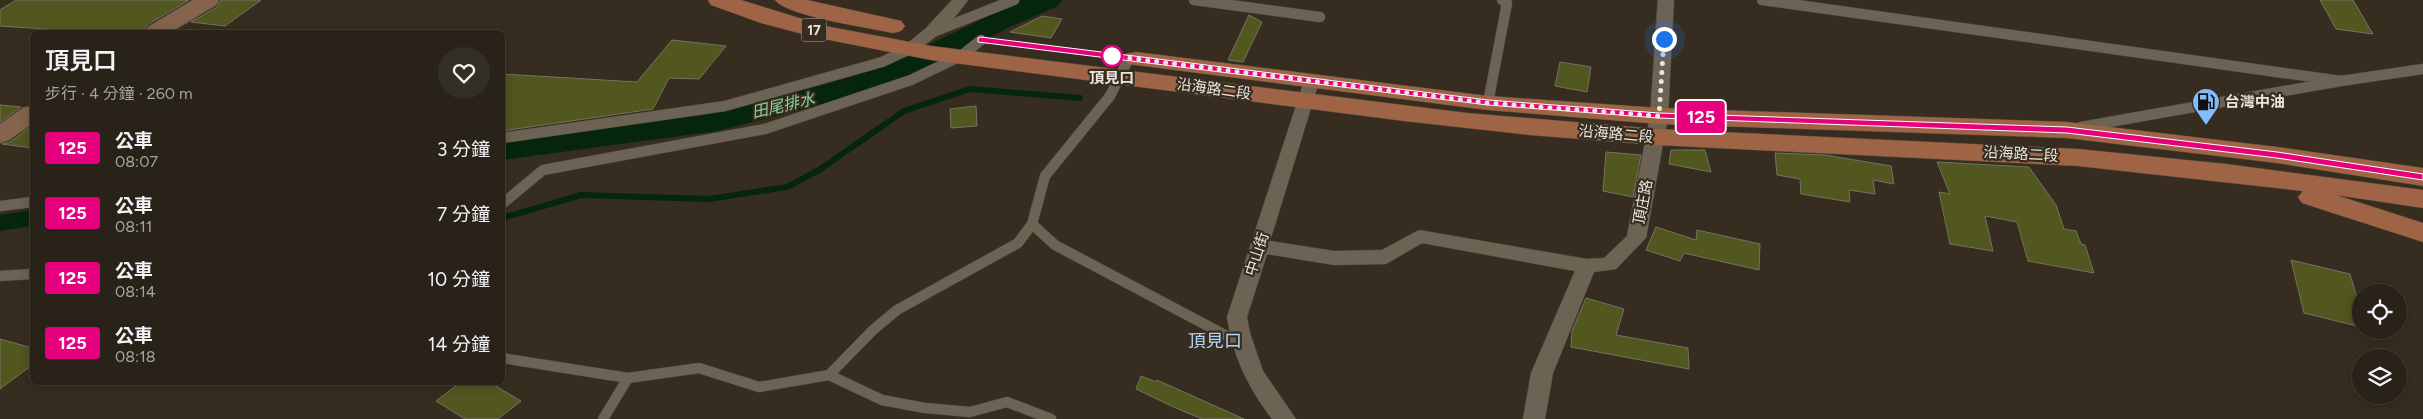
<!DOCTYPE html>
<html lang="zh-TW">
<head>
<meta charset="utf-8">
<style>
  :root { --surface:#282218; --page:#342f25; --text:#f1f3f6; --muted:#a5a4a2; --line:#443f37 }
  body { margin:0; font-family:Figtree,"Noto Sans TC",sans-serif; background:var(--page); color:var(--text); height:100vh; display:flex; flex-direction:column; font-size:19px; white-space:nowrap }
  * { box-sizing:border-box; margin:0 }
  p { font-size:16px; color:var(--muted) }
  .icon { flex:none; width:28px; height:28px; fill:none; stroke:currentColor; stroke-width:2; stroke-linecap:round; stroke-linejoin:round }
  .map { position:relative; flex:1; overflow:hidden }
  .panel { position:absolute; left:30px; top:30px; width:475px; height:355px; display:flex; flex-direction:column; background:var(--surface); border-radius:8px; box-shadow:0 2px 12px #0003,0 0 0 1px var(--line) }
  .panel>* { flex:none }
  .badge { padding:0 10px; border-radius:4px; font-size:18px; line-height:32px }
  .fabs { position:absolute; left:2352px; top:284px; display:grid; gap:10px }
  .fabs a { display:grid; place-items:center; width:55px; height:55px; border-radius:50%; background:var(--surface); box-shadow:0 2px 12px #0003,0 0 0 1px var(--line); font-size:25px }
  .you { position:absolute; width:25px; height:25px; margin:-12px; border:4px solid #fff; border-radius:50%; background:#1a73e8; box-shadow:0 0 0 8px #1a73e833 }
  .map>.badge { position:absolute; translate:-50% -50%; box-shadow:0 0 0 2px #fff }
  .round { display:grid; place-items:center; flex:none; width:52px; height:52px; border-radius:26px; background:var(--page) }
  .headline { display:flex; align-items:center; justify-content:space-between; height:85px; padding:0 15px }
  h1 { font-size:24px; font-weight:600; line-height:38px }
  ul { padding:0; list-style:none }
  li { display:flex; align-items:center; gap:15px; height:65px; padding:0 15px }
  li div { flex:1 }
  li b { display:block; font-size:19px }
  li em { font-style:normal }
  li .badge { min-width:55px; font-weight:700; text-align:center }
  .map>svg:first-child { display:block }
</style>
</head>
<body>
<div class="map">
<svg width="2423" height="419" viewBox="0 0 2423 419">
  <rect width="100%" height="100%" fill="#362d20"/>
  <g fill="#05260c">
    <polygon points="1030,0 1058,0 996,30 972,26"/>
    <path d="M 899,60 L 928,64 L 897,81 L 861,94 L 717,131 L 503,160 L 502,142 C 636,122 772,108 899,60 Z"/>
    <polygon points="32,210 32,226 0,231 0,215"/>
  </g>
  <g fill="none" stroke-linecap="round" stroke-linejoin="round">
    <polyline stroke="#05260c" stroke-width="6" points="502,218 581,195 709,199 787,187 819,170 904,111 970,89 1080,98"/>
    <polygon fill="#05260c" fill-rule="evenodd" points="1022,0 1062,0 1058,6 1014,25 883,91 872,94 861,91 856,84 861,77"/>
  </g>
  <g fill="#52561f" stroke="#727462">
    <polygon points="16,0 189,0 147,25 143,32 89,32 0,26 0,10"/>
    <polygon points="221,0 261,0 225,26 191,22 217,7"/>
    <polygon points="2320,0 2353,0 2373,34 2336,29"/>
    <polygon points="1249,15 1262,22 1243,62 1228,60"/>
    <polygon points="1042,16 1062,19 1051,38 1010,32"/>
    <polygon points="672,40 726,46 699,79 669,78 653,109 502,131 502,74 637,82"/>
    <polygon points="1560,62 1591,67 1587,92 1555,86"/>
    <polygon points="0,105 21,107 0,122"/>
    <polygon points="976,106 977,126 951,128 950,109"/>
    <polygon points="32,126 32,148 2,144 10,142"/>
    <polygon points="1671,150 1705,150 1711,172 1669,164"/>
    <polygon points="1606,152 1641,155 1633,197 1603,191"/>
    <polygon points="1775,153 1825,155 1891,166 1894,184 1873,180 1875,194 1849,190 1850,202 1801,194 1800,179 1777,175"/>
    <polygon points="1937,162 2029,167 2056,205 2064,229 2076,231 2081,244 2085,245 2094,273 2028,261 2017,222 1985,216 1993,251 1950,244 1939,192 1950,194"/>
    <polygon points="1656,227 1696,240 1697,230 1760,244 1759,270 1684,253 1680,261 1646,250"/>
    <polygon points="2291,260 2350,274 2361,312 2361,327 2304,313"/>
    <polygon points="1586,298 1624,309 1616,335 1688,348 1689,369 1571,347 1572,331"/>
    <polygon points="0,339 32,348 32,365 0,389"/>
    <polygon points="1141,376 1156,382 1157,380 1244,419 1202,419 1178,409 1136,389"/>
    <polygon points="461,382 489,382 521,401 498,419 465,419 436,401"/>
  </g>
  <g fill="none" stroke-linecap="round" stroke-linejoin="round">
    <defs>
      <g id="lane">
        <polyline points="1194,0 1320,17"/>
        <polyline points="1762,0 2341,81"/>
        <polyline points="933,32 1014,0"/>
        <polyline points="1488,103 1507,3 1502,0"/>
        <polyline points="2081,127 2341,81 2423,69"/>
        <polyline points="502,138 725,106 882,62 910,49"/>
        <polyline points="502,204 543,170 765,129 911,80 961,56 981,40"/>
        <polyline points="0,206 32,202"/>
        <polyline points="1032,224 1055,245 1240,343"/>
        <polyline points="0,276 32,274"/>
        <polyline points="502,358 628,378 603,419"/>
        <polyline points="829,375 882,400 925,408 970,412 1007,402 1051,419"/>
        <polyline points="628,378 699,368 759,387 829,375 873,330 897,310 1018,243 1032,224 1045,176 1110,96 1129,58"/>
      </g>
      <g id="street">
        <path d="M 952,0 L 968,0 C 958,15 923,56 905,51 L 903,48 L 905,45 L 925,29 Z"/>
        <path d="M 1658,0 L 1674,0 L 1668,116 L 1646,238 L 1616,269 L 1594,272 L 1553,373 L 1545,419 L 1523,419 L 1531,373 L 1575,271 L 1422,243 L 1386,264 L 1334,265 L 1267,254 L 1247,317 L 1250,333 L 1263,371 L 1296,419 L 1272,419 C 1248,387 1233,357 1227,317 L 1305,78 L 1317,78 L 1319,82 L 1270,241 L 1334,251 L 1382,250 L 1419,230 L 1587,259 L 1604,258 L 1627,236 L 1650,116 Z"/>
      </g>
      <g id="secondary">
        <polygon points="193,0 219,0 216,5 171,32 145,32 148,27"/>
        <polygon points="32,106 32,124 9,140 0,143 0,124 23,108"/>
      </g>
      <g id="primary">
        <polygon points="708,0 741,0 825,26 931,46 1467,113 1657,129 2078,149 2226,164 2423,190 2423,208 2336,195 2423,223 2423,242 2302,203 2298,197 2303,191 2078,166 1657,145 1530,135 1404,121 931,60 814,37 761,23 711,5"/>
        <path d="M 775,0 L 807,0 L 901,21 L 905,26 L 901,31 L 893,33 C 871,28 786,16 775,0 Z"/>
        <polygon points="1136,52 1488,96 1659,108 2067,122 2277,147 2423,168 2423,186 2277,163 2067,138 1659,124 1488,110 1128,64 1124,59 1128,54"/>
      </g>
    </defs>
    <use href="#lane" stroke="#534b3f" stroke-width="11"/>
    <use href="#street" stroke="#534b3f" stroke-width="1"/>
    <use href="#secondary" stroke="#534b3f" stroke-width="2"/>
    <use href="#primary" stroke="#534b3f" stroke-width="1"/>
    <use href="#lane" stroke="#6d6354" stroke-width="10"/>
    <use href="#street" fill="#6d6354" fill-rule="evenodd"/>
    <use href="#secondary" fill="#85634c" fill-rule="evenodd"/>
    <use href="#primary" fill="#9e6445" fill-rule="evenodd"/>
  </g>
  <polygon fill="#e6007e" stroke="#fff" points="981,37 1488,100 1659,113 2067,127 2277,152 2423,174 2423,180 2277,158 2067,133 1659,118 1488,105 978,42 978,38"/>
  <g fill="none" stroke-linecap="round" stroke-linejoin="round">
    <polyline stroke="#ebe5dd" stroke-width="5" stroke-dasharray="0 9" points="1112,56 1488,103 1659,116 1664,39"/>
  </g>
  <defs>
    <symbol id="fuel-pin" viewBox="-11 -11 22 30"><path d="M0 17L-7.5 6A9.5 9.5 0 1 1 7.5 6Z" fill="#83bcfb" stroke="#362d20"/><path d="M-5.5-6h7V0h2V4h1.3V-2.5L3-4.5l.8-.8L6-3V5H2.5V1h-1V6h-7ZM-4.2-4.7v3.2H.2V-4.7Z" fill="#111"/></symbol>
  </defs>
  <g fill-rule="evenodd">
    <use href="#fuel-pin" x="2190" y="86" width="32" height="43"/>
  </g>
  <circle fill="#fff" stroke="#e6007e" stroke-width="2.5" cx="1112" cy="56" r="10"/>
  <g text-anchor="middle" stroke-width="4.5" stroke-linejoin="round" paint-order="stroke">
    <rect fill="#362d20" stroke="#b5aea4" stroke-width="1" x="801.5" y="18.5" width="25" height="23" rx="4"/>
    <g font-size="14" font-weight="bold" fill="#ebe5dd">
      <text x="814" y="35">17</text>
    </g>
    <g font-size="15" font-weight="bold" fill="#ebe5dd" stroke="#362d20">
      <text x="1112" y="83">頂見口</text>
    </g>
    <g font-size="15" fill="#ebe5dd" stroke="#362d20">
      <text transform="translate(1214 89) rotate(8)" y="5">沿海路二段</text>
      <text transform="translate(1616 134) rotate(5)" y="5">沿海路二段</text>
      <text transform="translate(2021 154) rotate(3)" y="5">沿海路二段</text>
      <text transform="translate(1643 202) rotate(-79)" y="5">頂庄路</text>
      <text transform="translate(1257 254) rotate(-72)" y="5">中山街</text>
    </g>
    <g font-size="15" font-weight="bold" fill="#ebe5dd" stroke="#362d20" text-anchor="start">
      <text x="2225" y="107">台灣中油</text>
    </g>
    <g font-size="16" font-style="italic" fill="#8ed197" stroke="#362d20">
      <text transform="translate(783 105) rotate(-13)" y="6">田尾排水</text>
    </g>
    <g font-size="18" fill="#b3d3f6" stroke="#362d20">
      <text x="1215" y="347">頂見口</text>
    </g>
  </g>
</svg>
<div class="fabs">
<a><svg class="icon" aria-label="locate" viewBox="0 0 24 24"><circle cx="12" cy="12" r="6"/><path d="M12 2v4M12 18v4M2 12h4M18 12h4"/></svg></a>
<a><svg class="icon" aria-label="layers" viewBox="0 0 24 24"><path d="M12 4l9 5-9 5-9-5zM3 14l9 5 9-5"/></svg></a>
</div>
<div class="you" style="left:1664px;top:39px"></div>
<b class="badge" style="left:1701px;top:117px;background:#e6007e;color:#fff">125</b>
<section class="panel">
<div class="headline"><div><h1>頂見口</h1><p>步行 · 4 分鐘 · 260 m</p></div><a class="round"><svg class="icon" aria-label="heart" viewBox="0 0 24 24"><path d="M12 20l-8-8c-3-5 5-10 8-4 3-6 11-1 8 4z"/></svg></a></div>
<ul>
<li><span class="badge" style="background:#e6007e;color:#fff">125</span><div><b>公車</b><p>08:07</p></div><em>3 分鐘</em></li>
<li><span class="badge" style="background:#e6007e;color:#fff">125</span><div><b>公車</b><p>08:11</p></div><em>7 分鐘</em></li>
<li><span class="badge" style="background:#e6007e;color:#fff">125</span><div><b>公車</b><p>08:14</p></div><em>10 分鐘</em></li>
<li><span class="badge" style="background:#e6007e;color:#fff">125</span><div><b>公車</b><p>08:18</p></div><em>14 分鐘</em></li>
</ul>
</section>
</div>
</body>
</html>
